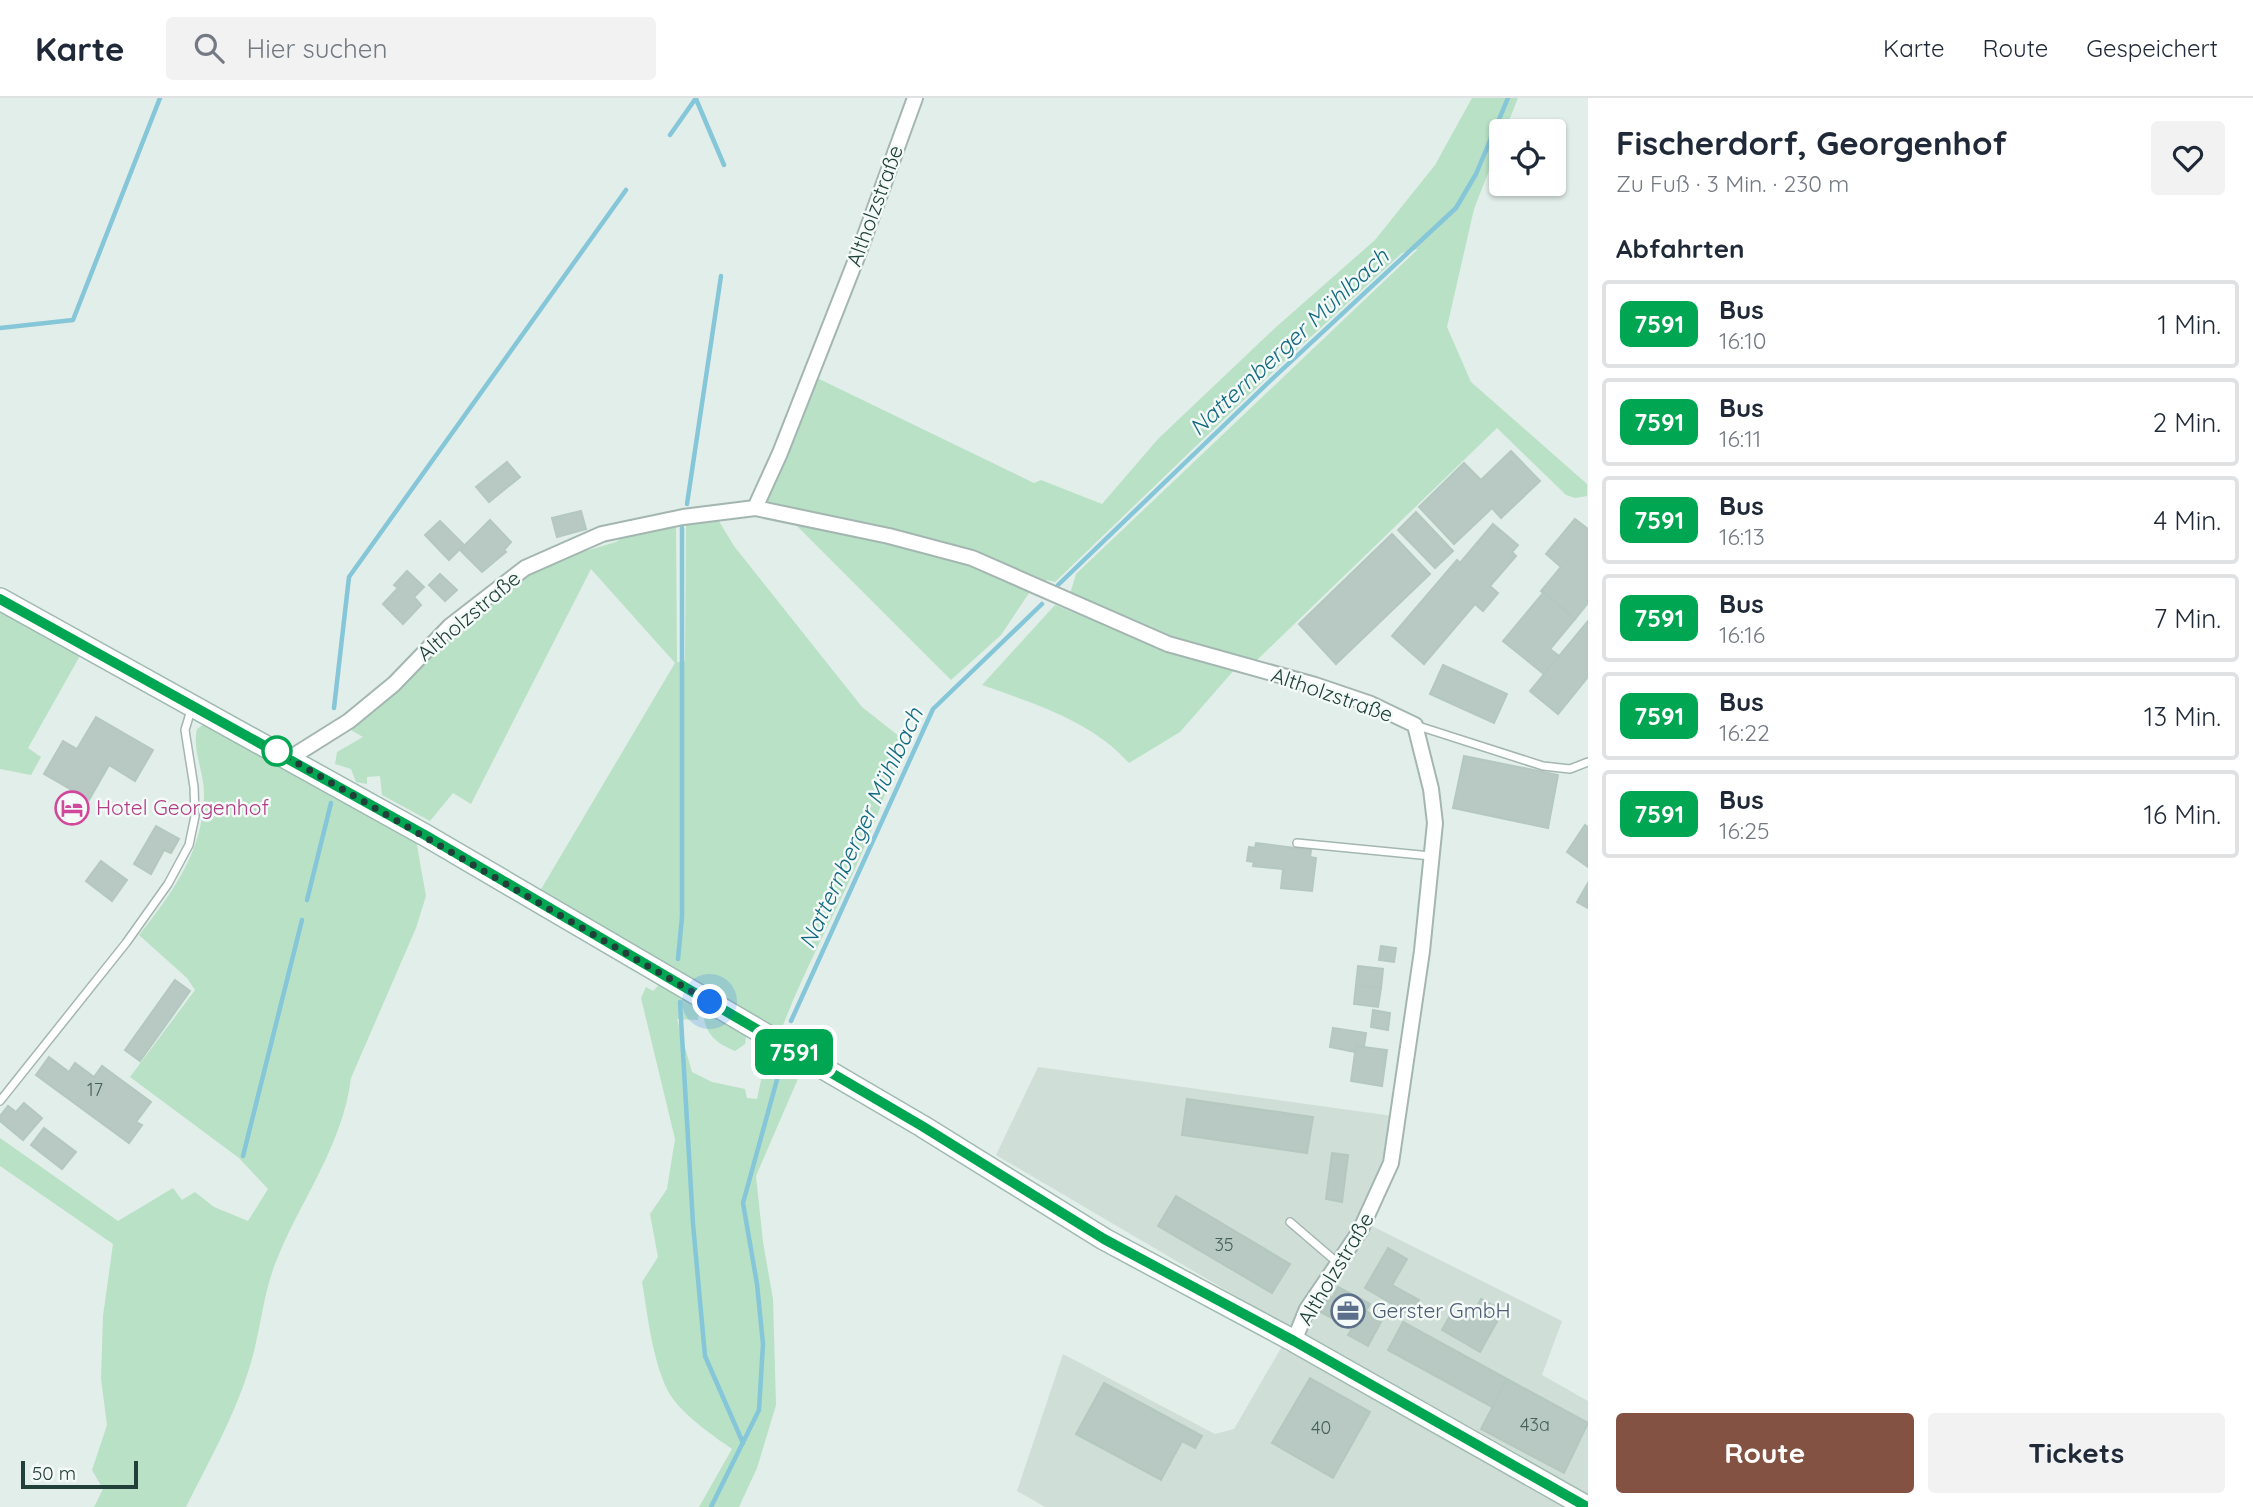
<!DOCTYPE html>
<html lang="de">
<head>
<meta charset="utf-8">
<style>
  :root { --surface:#fff; --page:#f2f2f3; --text:#1f2937; --muted:#747a83; --line:#e0e1e3; --accent:#835242 }
  body { margin:0; font-family:Quicksand,sans-serif; background:var(--page); color:var(--text); height:100vh; display:flex; flex-direction:column; font-size:26px; white-space:nowrap }
  * { box-sizing:border-box; margin:0 }
  p { font-size:23px; color:var(--muted) }
  .icon { flex:none; width:38px; height:38px; fill:none; stroke:currentColor; stroke-width:2; stroke-linecap:round; stroke-linejoin:round }
  .map { position:relative; flex:1; overflow:hidden }
  .details { display:flex; flex-direction:column; background:var(--surface); width:665px }
  .details>* { flex:none }
  .badge { padding:0 14px; border-radius:10px; font-size:24px; line-height:46px }
  .buttons { position:absolute; left:1489px; top:21px; display:grid; gap:14px }
  .buttons a { display:grid; place-items:center; width:77px; height:77px; border-radius:7px; background:var(--surface); box-shadow:0 2px 5px #0004; font-size:35px }
  .scale { position:absolute; left:21px; bottom:18px; width:117px; box-sizing:border-box; padding-left:7px; border:4px solid #204039; border-top:0; font-size:19px; line-height:24px; white-space:nowrap; color:#204039; -webkit-text-stroke:5px #f3faf7; paint-order:stroke }
  .you { position:absolute; width:35px; height:35px; margin:-18px; border:5px solid #fff; border-radius:50%; background:#1a73e8; box-shadow:0 0 0 10px #1a73e833 }
  .map>.badge { position:absolute; translate:-50% -50%; box-shadow:0 0 0 4px #fff }
  h2 { padding:0 28px; font-size:26px; line-height:63px }
  .round { display:grid; place-items:center; flex:none; width:74px; height:74px; border-radius:7px; background:var(--page) }
  .head { display:flex; align-items:center; justify-content:space-between; height:119px; padding:0 28px }
  h1 { font-size:33px; font-weight:800; line-height:52px }
  .action { display:flex; gap:14px; margin-top:auto; padding:14px 28px }
  .action a { flex:1; height:80px; border-radius:7px; background:var(--accent); color:#fff; font-size:28px; font-weight:800; line-height:80px; text-align:center }
  .action a+a { background:var(--page); color:var(--text) }
  ul { padding:0; list-style:none }
  li { display:flex; align-items:center; gap:21px; height:88px; margin:0 14px 10px; padding:0 14px; border:4px solid var(--line); border-radius:7px }
  li div { flex:1 }
  li b { display:block; font-size:26px }
  li em { font-style:normal }
  li .badge { min-width:77px; font-weight:700; text-align:center }
  header { display:flex; align-items:center; gap:42px; box-sizing:border-box; height:98px; padding:0 35px; background:var(--surface); border-bottom:2px solid var(--line) }
  header strong { font-size:33px }
  nav { display:flex; gap:38px; margin-inline-start:auto; font-size:24px }
  .search { width:490px; height:63px; background:var(--page); display:flex; align-items:center; gap:18px; box-sizing:border-box; padding:0 24px; border-radius:7px; color:var(--muted); font-size:26px }
  main { display:flex; flex:1; min-height:0 }
  .map>svg:first-child { display:block }
</style>
</head>
<body>
<header>
<strong>Karte</strong>
<div class="search"><svg class="icon" aria-label="search" viewBox="0 0 24 24"><circle cx="10" cy="10" r="6"/><path d="M15 15l6 6"/></svg>Hier suchen</div>
<nav><a>Karte</a><a>Route</a><a>Gespeichert</a></nav>
</header>
<main>
<div class="map">
<svg width="1588" height="1409" viewBox="0 0 1588 1409">
  <rect width="100%" height="100%" fill="#e2eee9"/>
  <polygon fill="#d0ded8" points="1038,969 1393,1018 1385,1062 1358,1121 1562,1223 1542,1277 1588,1303 1588,1409 1045,1409 1017,1393 1063,1256 1215,1336 1234,1331 1292,1231 996,1057"/>
  <g fill="#b9e1c6">
    <polygon points="1472,0 1518,0 1505,33 1502,33 1501,42 1474,111 1447,229 1471,284 1587,386 1587,398 1575,400 1566,397 1497,330 1254,565 1177,543 1069,499 1076,476 1418,151 1402,155 1278,269 1055,484 1047,482 1041,486 959,448 839,420 767,410 761,400 813,278 1034,385 1041,382 1102,406 1158,341 1275,230 1375,142 1435,67"/>
    <path d="M 717,420 L 734,448 L 862,609 L 900,639 C 880,744 817,836 780,935 L 540,793 L 675,565 L 591,471 L 471,706 L 453,695 L 430,723 L 382,697 L 380,678 L 367,679 L 367,686 L 356,684 L 351,671 L 335,666 L 337,654 L 363,639 L 351,632 L 431,554 L 520,482 L 548,464 L 616,444 L 632,433 L 676,425 L 677,564 L 685,563 L 686,428 L 688,423 Z"/>
    <polygon points="793,424 865,437 962,463 1031,492 1001,537 951,582"/>
    <path d="M 1055,507 L 1133,539 L 1235,571 L 1180,634 L 1129,665 C 1091,623 1035,606 982,587 Z"/>
    <polygon points="0,511 81,556 28,650 41,659 31,677 0,671"/>
    <path d="M 206,625 L 416,742 L 426,798 L 416,830 L 351,980 C 342,1050 300,1102 275,1166 C 262,1200 260,1239 248,1274 C 233,1321 208,1365 186,1409 L 94,1409 L 103,1391 L 92,1372 L 107,1327 L 101,1281 L 103,1218 L 113,1146 L 0,1068 L 0,1040 L 118,1123 L 173,1090 L 182,1102 L 195,1094 L 214,1109 L 248,1123 L 268,1091 L 239,1060 L 130,979 L 195,892 L 187,880 L 139,837 C 173,794 204,752 204,695 C 204,674 192,652 197,631 Z"/>
    <path d="M 663,883 L 747,933 L 745,946 L 735,953 C 716,945 706,937 703,916 L 699,915 L 698,922 L 677,921 L 692,974 L 712,984 L 745,991 L 747,1000 L 757,1001 L 768,949 L 799,964 L 797,983 L 756,1078 L 763,1144 L 773,1201 L 776,1307 L 757,1370 L 739,1409 L 699,1409 L 732,1351 C 712,1337 677,1313 667,1291 C 652,1259 648,1219 642,1184 L 658,1159 L 650,1116 L 667,1091 L 675,1041 L 641,900 L 646,889 L 653,893 Z"/>
  </g>
  <g fill="none" stroke-linecap="round" stroke-linejoin="round">
    <g stroke="#85c6d8" stroke-width="4.5">
      <polyline points="696,1 724,67"/>
      <polyline points="670,37 696,0"/>
      <polyline points="0,230 73,222 160,0"/>
      <polyline points="687,406 721,178"/>
      <polyline points="1058,487 1270,283 1456,110 1476,76 1508,0"/>
      <polyline points="334,610 349,479 626,92"/>
      <polyline points="307,802 331,705"/>
      <polyline points="678,861 682,819 682,430"/>
      <polyline points="680,904 693,1126 705,1258 743,1345"/>
      <polyline points="791,923 933,611 1042,506"/>
      <polyline points="243,1058 302,822"/>
      <polyline points="711,1409 759,1312 763,1246 757,1186 743,1105 778,978"/>
    </g>
  </g>
  <g fill="#b7c9c2" stroke="#b4c8c0" stroke-width="2">
    <polygon points="1511,353 1540,383 1501,420 1492,410 1454,446 1419,409 1464,365 1481,382"/>
    <polygon points="507,364 520,379 489,404 476,389"/>
    <polygon points="581,413 586,431 557,439 552,420"/>
    <polygon points="1416,414 1453,453 1435,470 1398,432"/>
    <polygon points="1575,421 1588,431 1588,505 1575,521 1541,493 1561,469 1546,456"/>
    <polygon points="490,422 511,444 504,452 506,454 482,474 460,452"/>
    <polygon points="440,423 464,447 449,462 425,437"/>
    <polygon points="1493,426 1518,447 1512,454 1516,458 1490,488 1498,495 1483,513 1475,506 1424,566 1392,538 1457,462 1460,465"/>
    <polygon points="1392,436 1430,476 1336,566 1299,526"/>
    <polygon points="407,473 424,489 414,499 421,507 403,526 383,506 398,490 394,487"/>
    <polygon points="440,476 457,492 445,503 429,487"/>
    <polygon points="1544,494 1575,521 1550,551 1559,558 1544,576 1503,543"/>
    <polygon points="1588,523 1588,579 1558,616 1530,593"/>
    <polygon points="1443,567 1507,596 1494,625 1430,596"/>
    <polygon points="96,619 153,652 135,683 109,667 89,702 44,676 63,643 77,651"/>
    <polygon points="1464,658 1558,677 1548,730 1453,710"/>
    <polygon points="1585,727 1588,729 1588,769 1567,754"/>
    <polygon points="156,728 179,741 171,755 164,752 151,776 134,766"/>
    <polygon points="1256,745 1311,752 1310,759 1316,760 1312,793 1281,790 1283,771 1253,768 1254,764 1247,763 1249,749 1255,750"/>
    <polygon points="101,763 127,782 112,803 86,783"/>
    <polygon points="1588,785 1588,810 1577,804"/>
    <polygon points="1381,848 1396,850 1394,864 1379,862"/>
    <polygon points="1358,868 1383,871 1381,890 1356,887"/>
    <polygon points="175,882 190,893 140,963 125,952"/>
    <polygon points="1356,887 1381,890 1378,909 1354,906"/>
    <polygon points="1373,912 1390,915 1388,932 1371,929"/>
    <polygon points="1333,930 1366,935 1364,949 1356,948 1355,954 1330,949"/>
    <polygon points="1356,948 1387,952 1382,988 1351,983"/>
    <polygon points="49,959 69,974 75,965 94,979 102,968 151,1004 136,1024 142,1027 129,1045 36,977"/>
    <polygon points="1187,1001 1313,1019 1307,1055 1182,1037"/>
    <polygon points="24,1005 42,1020 23,1042 0,1023 0,1018 8,1008 16,1014"/>
    <polygon points="44,1030 76,1054 62,1071 31,1047"/>
    <polygon points="1332,1055 1348,1057 1342,1104 1326,1101"/>
    <polygon points="1176,1098 1290,1166 1272,1195 1158,1128"/>
    <polygon points="1388,1150 1407,1161 1392,1187 1419,1202 1411,1217 1365,1190"/>
    <polygon points="1338,1189 1370,1206 1366,1213 1382,1222 1368,1248 1348,1237 1352,1231 1317,1212 1326,1196 1332,1200"/>
    <polygon points="1481,1201 1503,1213 1480,1254 1442,1232 1451,1216 1468,1225"/>
    <polygon points="1403,1224 1507,1281 1492,1309 1388,1252"/>
    <polygon points="1310,1280 1370,1314 1333,1380 1272,1345"/>
    <polygon points="1507,1281 1588,1325 1564,1375 1481,1331"/>
    <polygon points="1104,1285 1202,1338 1195,1350 1182,1343 1161,1382 1076,1336"/>
  </g>
  <g fill="none" stroke-linecap="round" stroke-linejoin="round">
    <defs>
      <g id="lane">
        <polyline points="1415,627 1543,668 1570,671 1588,664"/>
        <polyline points="1297,745 1431,758"/>
        <polyline points="0,1003 126,845 168,786 189,747 195,718 194,689 185,632 191,612"/>
        <polyline points="1290,1124 1339,1166"/>
      </g>
      <g id="street">
        <polyline points="755,410 780,355 859,154 915,0"/>
        <polyline points="290,660 349,623 394,586 450,528 525,470 602,436 683,419 755,410 889,438 972,460 1168,546 1315,587 1371,606 1415,627 1431,691 1435,725 1422,853 1391,1065 1360,1133 1307,1211 1294,1243"/>
      </g>
      <polyline id="secondary" points="0,501 425,737 922,1028 1104,1141 1294,1243 1587,1409"/>
    </defs>
    <use href="#lane" stroke="#a4b6b1" stroke-width="10"/>
    <use href="#street" stroke="#a4b6b1" stroke-width="18"/>
    <use href="#secondary" stroke="#9fbab2" stroke-width="24"/>
    <use href="#lane" stroke="#fff" stroke-width="7"/>
    <use href="#street" stroke="#fff" stroke-width="14"/>
    <use href="#secondary" stroke="#fff" stroke-width="21"/>
  </g>
  <g fill="none" stroke-linecap="round" stroke-linejoin="round">
    <defs>
      <polyline id="line" points="0,501 425,737 922,1028 1104,1141 1294,1243 1587,1409"/>
    </defs>
    <use href="#line" stroke="#fff" stroke-width="16"/>
    <use href="#line" stroke="#00a651" stroke-width="10"/>
    <polyline stroke="#204039" stroke-width="7" stroke-dasharray="0 12.6" points="277,653 266,647 710,904"/>
  </g>
  <defs>
    <symbol id="hotel-ring" viewBox="-11 -11 22 22"><circle r="9.5" fill="#f3faf7" stroke="#d1479c" stroke-width="1.5"/><path d="M-6-4.5h1.5V1H6V5H4.5V3h-9V5H-6ZM-4 0a1.8 1.8 0 1 1 3.6 0ZM.5 0V-2.5h3Q6-2.5 6 0Z" fill="#d1479c"/></symbol>
    <symbol id="office-ring" viewBox="-11 -11 22 22"><circle r="9.5" fill="#f3faf7" stroke="#5c6f8a" stroke-width="1.5"/><path d="M-6-3h4V-5.5h4V-3h4V5H-6ZM-1-4.5V-3h2v-1.5ZM-6 0V1H6V0Z" fill="#5c6f8a"/></symbol>
  </defs>
  <g fill-rule="evenodd">
    <use href="#hotel-ring" x="53" y="691" width="38" height="38"/>
    <use href="#office-ring" x="1329" y="1194" width="38" height="38"/>
  </g>
  <circle fill="#fff" stroke="#00a651" stroke-width="3.5" cx="277" cy="653" r="14"/>
  <g text-anchor="middle" stroke-width="5" stroke-linejoin="round" paint-order="stroke">
    <g font-size="18" fill="#46625b">
      <text x="95" y="998">17</text>
      <text x="1224" y="1153">35</text>
      <text x="1535" y="1333">43a</text>
      <text x="1321" y="1336">40</text>
    </g>
    <g font-size="21" fill="#204039" stroke="#f3faf7">
      <text transform="translate(875 108) rotate(-70)" y="7">Altholzstraße</text>
      <text transform="translate(469 518) rotate(-40)" y="7">Altholzstraße</text>
      <text transform="translate(1332 597) rotate(19)" y="7">Altholzstraße</text>
      <text transform="translate(1336 1171) rotate(-59)" y="7">Altholzstraße</text>
    </g>
    <g font-size="21" fill="#b23c85" stroke="#f3faf7" text-anchor="start">
      <text x="96" y="717">Hotel Georgenhof</text>
    </g>
    <g font-size="21" fill="#4e5e75" stroke="#f3faf7" text-anchor="start">
      <text x="1372" y="1220">Gerster GmbH</text>
    </g>
    <g font-size="23" font-style="italic" fill="#146a82" stroke="#f3faf7">
      <text transform="translate(1289 244) rotate(-43)" y="8">Natternberger Mühlbach</text>
      <text transform="translate(861 730) rotate(-65)" y="8">Natternberger Mühlbach</text>
    </g>
  </g>
</svg>
<div class="buttons">
<a><svg class="icon" aria-label="locate" viewBox="0 0 24 24"><circle cx="12" cy="12" r="6"/><path d="M12 2v4M12 18v4M2 12h4M18 12h4"/></svg></a>
</div>
<div class="scale">50 m</div>
<div class="you" style="left:710px;top:904px"></div>
<b class="badge" style="left:794px;top:954px;background:#00a651;color:#fff">7591</b>
</div>
<section class="details">
<div class="head"><div><h1>Fischerdorf, Georgenhof</h1><p>Zu Fuß · 3 Min. · 230 m</p></div><a class="round"><svg class="icon" aria-label="heart" viewBox="0 0 24 24"><path d="M12 20l-8-8c-3-5 5-10 8-4 3-6 11-1 8 4z"/></svg></a></div>
<h2>Abfahrten</h2>
<ul>
<li><span class="badge" style="background:#00a651;color:#fff">7591</span><div><b>Bus</b><p>16:10</p></div><em>1 Min.</em></li>
<li><span class="badge" style="background:#00a651;color:#fff">7591</span><div><b>Bus</b><p>16:11</p></div><em>2 Min.</em></li>
<li><span class="badge" style="background:#00a651;color:#fff">7591</span><div><b>Bus</b><p>16:13</p></div><em>4 Min.</em></li>
<li><span class="badge" style="background:#00a651;color:#fff">7591</span><div><b>Bus</b><p>16:16</p></div><em>7 Min.</em></li>
<li><span class="badge" style="background:#00a651;color:#fff">7591</span><div><b>Bus</b><p>16:22</p></div><em>13 Min.</em></li>
<li><span class="badge" style="background:#00a651;color:#fff">7591</span><div><b>Bus</b><p>16:25</p></div><em>16 Min.</em></li>
</ul>
<div class="action"><a>Route</a><a>Tickets</a></div>
</section>
</main>
</body>
</html>
